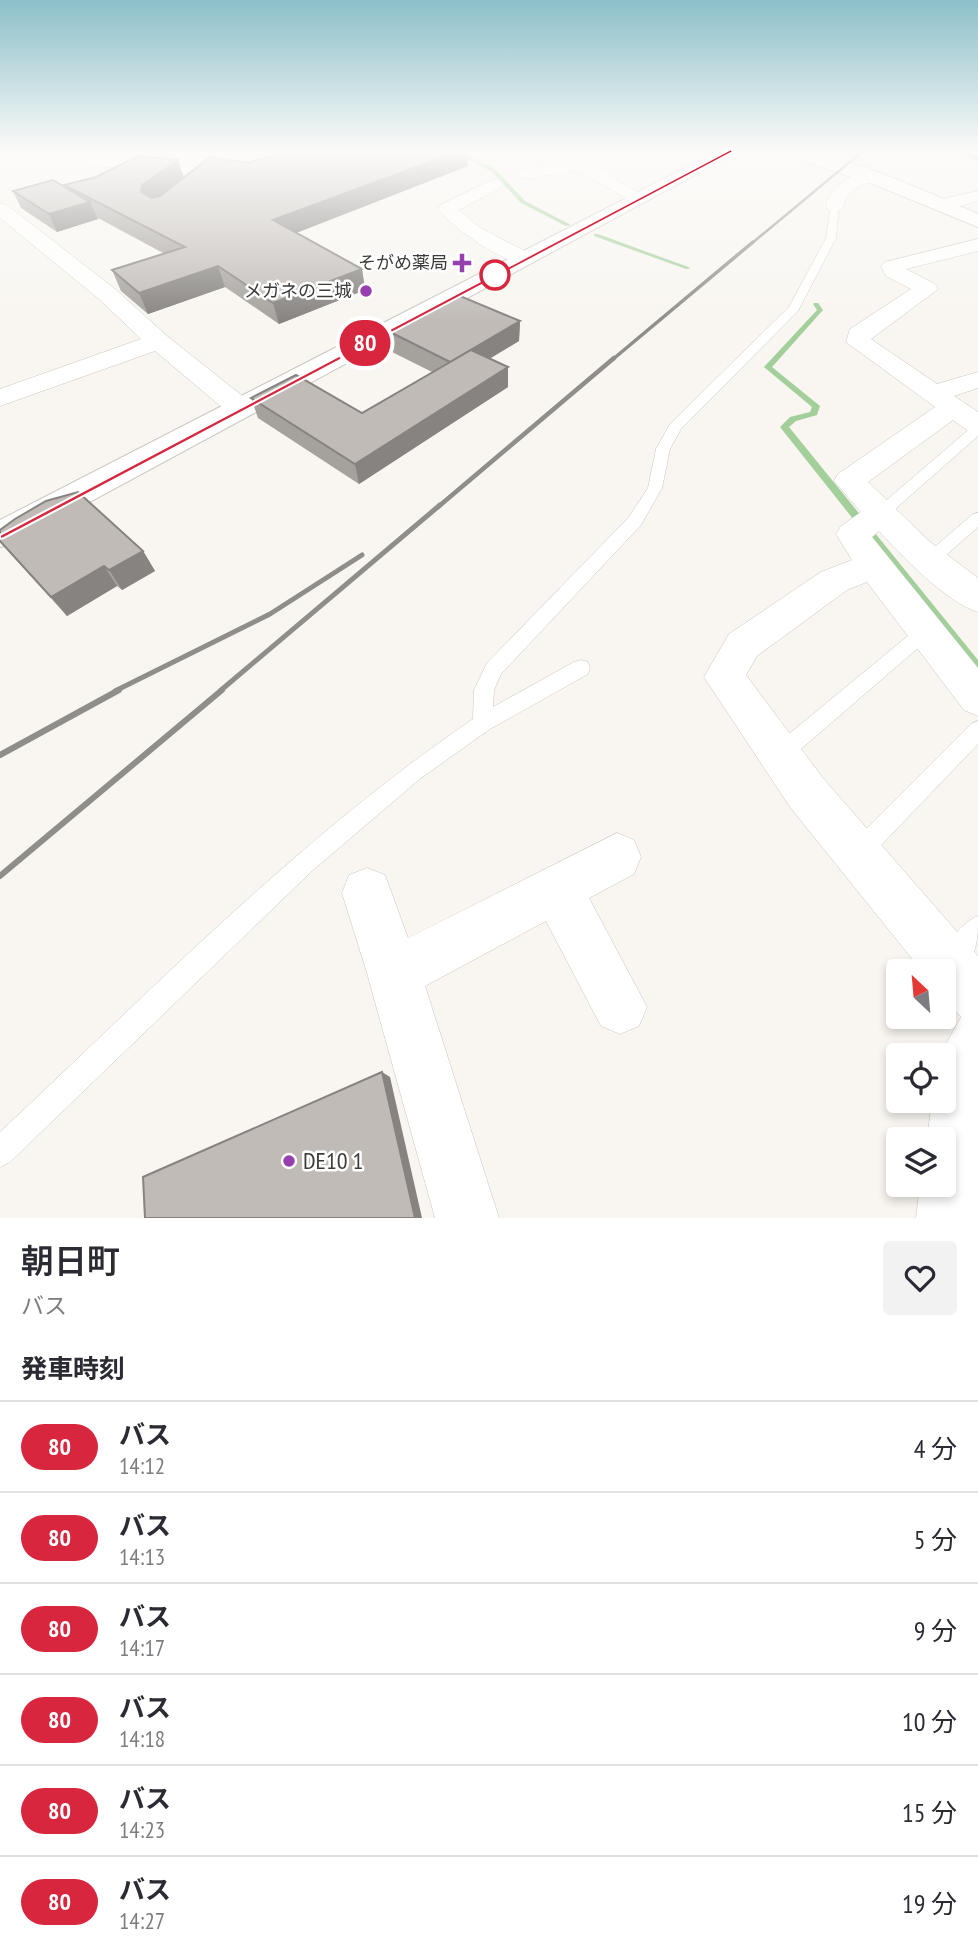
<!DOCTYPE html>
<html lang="ja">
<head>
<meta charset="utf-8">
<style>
  :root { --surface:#fff; --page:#f2f2f3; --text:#2b2b33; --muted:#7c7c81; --line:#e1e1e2 }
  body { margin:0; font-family:"PT Sans Narrow","Noto Sans JP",sans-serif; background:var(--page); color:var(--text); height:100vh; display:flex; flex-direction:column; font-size:26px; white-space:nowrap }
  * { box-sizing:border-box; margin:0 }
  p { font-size:23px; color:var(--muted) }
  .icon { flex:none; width:38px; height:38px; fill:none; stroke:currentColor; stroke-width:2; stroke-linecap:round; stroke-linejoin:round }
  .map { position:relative; height:1218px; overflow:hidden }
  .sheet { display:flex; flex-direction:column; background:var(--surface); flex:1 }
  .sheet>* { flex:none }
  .badge { padding:0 14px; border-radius:23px; font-size:24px; line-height:46px }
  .needle { width:46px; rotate:334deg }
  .tools { position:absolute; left:886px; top:959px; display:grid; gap:14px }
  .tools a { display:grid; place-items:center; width:70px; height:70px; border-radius:7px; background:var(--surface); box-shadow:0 4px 10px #0003; font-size:35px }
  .map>.badge { position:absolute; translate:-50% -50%; box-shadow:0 0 0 4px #fff }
  h2 { padding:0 21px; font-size:26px; line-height:63px }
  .round { display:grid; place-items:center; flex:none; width:74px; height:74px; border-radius:7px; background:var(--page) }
  .head { display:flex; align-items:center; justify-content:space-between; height:119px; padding:0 21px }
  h1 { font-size:33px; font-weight:600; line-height:52px }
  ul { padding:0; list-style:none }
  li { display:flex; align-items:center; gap:21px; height:91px; padding:0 21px; border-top:2px solid var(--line) }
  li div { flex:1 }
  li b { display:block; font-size:26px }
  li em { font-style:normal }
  li .badge { min-width:77px; font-weight:700; text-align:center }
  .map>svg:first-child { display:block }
</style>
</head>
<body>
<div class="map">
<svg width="978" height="1218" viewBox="0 0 978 1218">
  <rect width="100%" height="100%" fill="#f9f6f1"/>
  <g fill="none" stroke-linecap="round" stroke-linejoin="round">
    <g fill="#a3cf9a" fill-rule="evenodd">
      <polygon points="455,151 460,151 496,170 525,201 571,225 566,226 521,203 492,172"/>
      <polygon points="594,234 598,234 691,268 686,269 594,236"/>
      <polygon points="814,303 818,303 823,310 772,367 820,406 817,415 796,421 789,427 978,660 978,673 974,671 780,427 790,417 810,412 812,407 764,367 817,310 813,304"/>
    </g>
    <defs>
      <g id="service">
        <path d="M 835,203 L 839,206 L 836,238 L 798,311 L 681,429 L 670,449 L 662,488 L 641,525 L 501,674 L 494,690 L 493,707 L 574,662 L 581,660 L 588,662 L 590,668 L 588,674 L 490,729 L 421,778 L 313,870 L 10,1162 L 0,1167 L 0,1132 C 153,989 300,837 473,719 L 474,690 L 487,663 L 629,517 L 648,488 L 656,449 L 670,424 L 789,307 L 826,238 L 831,206 Z"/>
        <polygon points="978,425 978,436 885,518 875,518 872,514 875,510 973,426"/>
        <polygon points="978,513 978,527 936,564 924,564 922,560 924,556 973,514"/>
        <polygon points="926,624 932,626 935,631 932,636 787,761 780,763 773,761 770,754 773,747 920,626"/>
        <polygon points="978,721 978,744 866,861 858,864 850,861 847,853 850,845 971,724"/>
        <path d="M 978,916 C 978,940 978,962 952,973 L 943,969 L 939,960 C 946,944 962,922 978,916 Z"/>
      </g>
      <g id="minor">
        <polygon points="0,151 28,151 26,154 0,159"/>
        <path d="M 39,151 C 94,151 152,162 207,167 L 215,172 L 183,197 L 177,198 L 168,193 L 191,175 L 95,166 L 41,154 Z"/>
        <polygon points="548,151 568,151 649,199 640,204 634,203 578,170 528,179 522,178 519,174 522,170 565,163"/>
        <path d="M 869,171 L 875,172 L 878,176 C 869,184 852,187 846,198 C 844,202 844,206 842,210 L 828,210 L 826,206 C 830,186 850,176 869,171 Z"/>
        <path d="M 494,179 L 500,180 L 503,184 L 500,188 L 459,210 L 479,227 L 532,255 L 535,259 L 532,263 C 510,269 452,228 438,209 L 440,205 Z"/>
        <polygon points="978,191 978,201 941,211 932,205 934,201"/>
        <polygon points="0,203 7,205 115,289 167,336 250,402 254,408 250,414 240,416 230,414 155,351 0,406 0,389 141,339 99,299 0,218"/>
        <path d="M 978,239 L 978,251 L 906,269 L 935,284 L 938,289 L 871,339 L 937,384 L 978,372 L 978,388 L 954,396 L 978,412 L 978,434 L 968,431 L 953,420 L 868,482 L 929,541 L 978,578 L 978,612 C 946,602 902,556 879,531 L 872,537 L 978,668 L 978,716 L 964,710 L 867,582 L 847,590 L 757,656 L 746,675 L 822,777 L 978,956 L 978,1218 L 916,1218 L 920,1185 L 943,1185 L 943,1139 L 927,1139 L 932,1101 L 943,1101 L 943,1055 L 940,1055 L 961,1017 L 943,997 L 943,971 L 922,971 L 790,807 L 704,677 L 729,634 L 821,572 L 852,560 L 836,534 L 841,526 L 861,512 L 834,481 L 838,474 L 935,407 L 846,342 L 850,329 L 911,289 L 886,276 L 881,266 L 885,262 Z"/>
        <polygon points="617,833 634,840 641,857 634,874 589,898 647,1007 639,1026 620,1034 601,1026 546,921 425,986 499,1218 435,1218 367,973 342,893 349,875 367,868 385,875 408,938"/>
      </g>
      <g id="tertiary">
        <polygon points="718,151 739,151 12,544 0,547 0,520"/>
        <path d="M 782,151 C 843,151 921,190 978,214 L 978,227 L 873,184 L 784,155 Z"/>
      </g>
    </defs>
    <use href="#service" stroke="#c9c7c2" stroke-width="1"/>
    <use href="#minor" stroke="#c9c7c2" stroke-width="1"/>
    <use href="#tertiary" stroke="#c9c7c2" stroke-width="2"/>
    <use href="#service" fill="#fff" fill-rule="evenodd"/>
    <use href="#minor" fill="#fff" fill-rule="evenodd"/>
    <use href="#tertiary" fill="#fff" fill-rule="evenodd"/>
    <polyline stroke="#908e8b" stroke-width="2.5" points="751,244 863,151"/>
    <polyline stroke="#908e8b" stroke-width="3.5" points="612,360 753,242"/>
    <polyline stroke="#908e8b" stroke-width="4.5" points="438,507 614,358"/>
    <g stroke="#908e8b" stroke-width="5">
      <polyline points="115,691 270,614 362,555"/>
      <polyline points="220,691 440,505"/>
    </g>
    <g stroke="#908e8b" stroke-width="6">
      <polyline points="0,755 119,690"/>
      <polyline points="0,876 222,690"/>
    </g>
  </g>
  <g fill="#a5a19d">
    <polygon points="468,151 468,166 296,233 362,269 365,290 279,324 225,287 148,314 121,291 112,270 165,254 96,217 98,219 57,232 21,208 13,191 65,187 64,185 184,177 248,163"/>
    <polygon points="951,151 978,151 978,161"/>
    <polygon points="520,321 519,341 489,358 508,387 359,484 258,418 251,398 362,413 432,372 392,352 390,332"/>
    <polygon points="0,542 143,551 155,571 122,590 117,586 67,616"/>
  </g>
  <g fill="#868380">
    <polygon points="460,151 468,151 468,166 278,240 273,220"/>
    <polygon points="178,160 184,178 149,204 141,192 142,185"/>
    <polygon points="90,202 98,219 57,232 49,214"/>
    <polygon points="218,266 225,287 148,314 139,293"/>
    <polygon points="362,269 365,290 279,324 273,303"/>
    <polygon points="520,321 519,341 451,382 450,362"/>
    <polygon points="508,367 508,387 359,484 355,464"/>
    <polygon points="143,551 155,571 122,590 109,570"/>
    <polygon points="104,566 117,586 67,616 51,597"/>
    <polygon points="382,1072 390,1077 422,1218 415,1218"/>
  </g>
  <g fill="#c0bbb7" stroke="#868380" stroke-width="2">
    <polygon points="287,151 460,151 273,220 362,269 273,303 218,266 139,293 112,270 185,247 64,185 96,177 138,156 178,160 142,185 141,192 152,198 160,196 210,157 248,163"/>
    <polygon points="53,180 90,202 49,214 13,191"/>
    <polygon points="460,296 520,321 450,362 390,332"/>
    <polygon points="471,350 508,367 355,464 251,398 296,375 362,413"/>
    <polygon points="78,492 143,551 109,570 104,566 51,597 0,541 0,530 15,519 46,501"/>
    <polygon points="382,1072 415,1218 145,1218 143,1177"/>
  </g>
  <linearGradient id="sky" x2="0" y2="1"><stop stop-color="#8cbfc9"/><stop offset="0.47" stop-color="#fcfbf9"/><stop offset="1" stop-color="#fcfbf9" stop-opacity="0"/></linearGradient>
  <rect width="978" height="322" fill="url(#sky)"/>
  <polygon fill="#d7263d" stroke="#fff" stroke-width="2" points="731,149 733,152 4,538 0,539 0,535"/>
  <g fill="#9640ad" stroke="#fff" stroke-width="2.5">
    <path d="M458.5 252.5h7v7h7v7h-7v7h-7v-7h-7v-7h7z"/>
    <circle cx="366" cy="291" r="7"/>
    <circle cx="289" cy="1161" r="7"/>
  </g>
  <circle fill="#fff" stroke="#d7263d" stroke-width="3.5" cx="495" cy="275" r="14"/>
  <g text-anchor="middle" stroke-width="5" stroke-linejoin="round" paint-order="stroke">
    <g font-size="18" fill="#3c3c3a" stroke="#fff" text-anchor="end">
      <text x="448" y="269">そがめ薬局</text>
      <text x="352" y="297">メガネの三城</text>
    </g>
    <g font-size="24" fill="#3c3c3a" stroke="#fff" text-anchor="start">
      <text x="303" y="1169">DE10 1</text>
    </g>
  </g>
</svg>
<div class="tools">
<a><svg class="needle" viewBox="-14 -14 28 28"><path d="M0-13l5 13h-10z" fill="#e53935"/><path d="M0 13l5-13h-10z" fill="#7c7c81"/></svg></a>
<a><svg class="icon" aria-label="locate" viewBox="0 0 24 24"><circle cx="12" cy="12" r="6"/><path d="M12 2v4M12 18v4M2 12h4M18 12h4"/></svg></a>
<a><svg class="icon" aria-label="layers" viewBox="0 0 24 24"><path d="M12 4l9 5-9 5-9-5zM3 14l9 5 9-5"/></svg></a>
</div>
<b class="badge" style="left:365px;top:343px;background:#d7263d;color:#fff">80</b>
</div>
<section class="sheet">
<div class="head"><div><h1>朝日町</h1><p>バス</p></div><a class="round"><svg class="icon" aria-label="heart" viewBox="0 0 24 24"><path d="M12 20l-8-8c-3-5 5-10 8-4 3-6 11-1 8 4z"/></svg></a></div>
<h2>発車時刻</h2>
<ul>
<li><span class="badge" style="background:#d7263d;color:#fff">80</span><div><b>バス</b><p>14:12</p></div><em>4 分</em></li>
<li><span class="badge" style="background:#d7263d;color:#fff">80</span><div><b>バス</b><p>14:13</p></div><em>5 分</em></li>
<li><span class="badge" style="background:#d7263d;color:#fff">80</span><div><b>バス</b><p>14:17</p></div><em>9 分</em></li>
<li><span class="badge" style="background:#d7263d;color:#fff">80</span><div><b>バス</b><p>14:18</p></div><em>10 分</em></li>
<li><span class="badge" style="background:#d7263d;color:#fff">80</span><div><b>バス</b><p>14:23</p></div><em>15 分</em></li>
<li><span class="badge" style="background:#d7263d;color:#fff">80</span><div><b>バス</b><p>14:27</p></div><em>19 分</em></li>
</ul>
</section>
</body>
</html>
